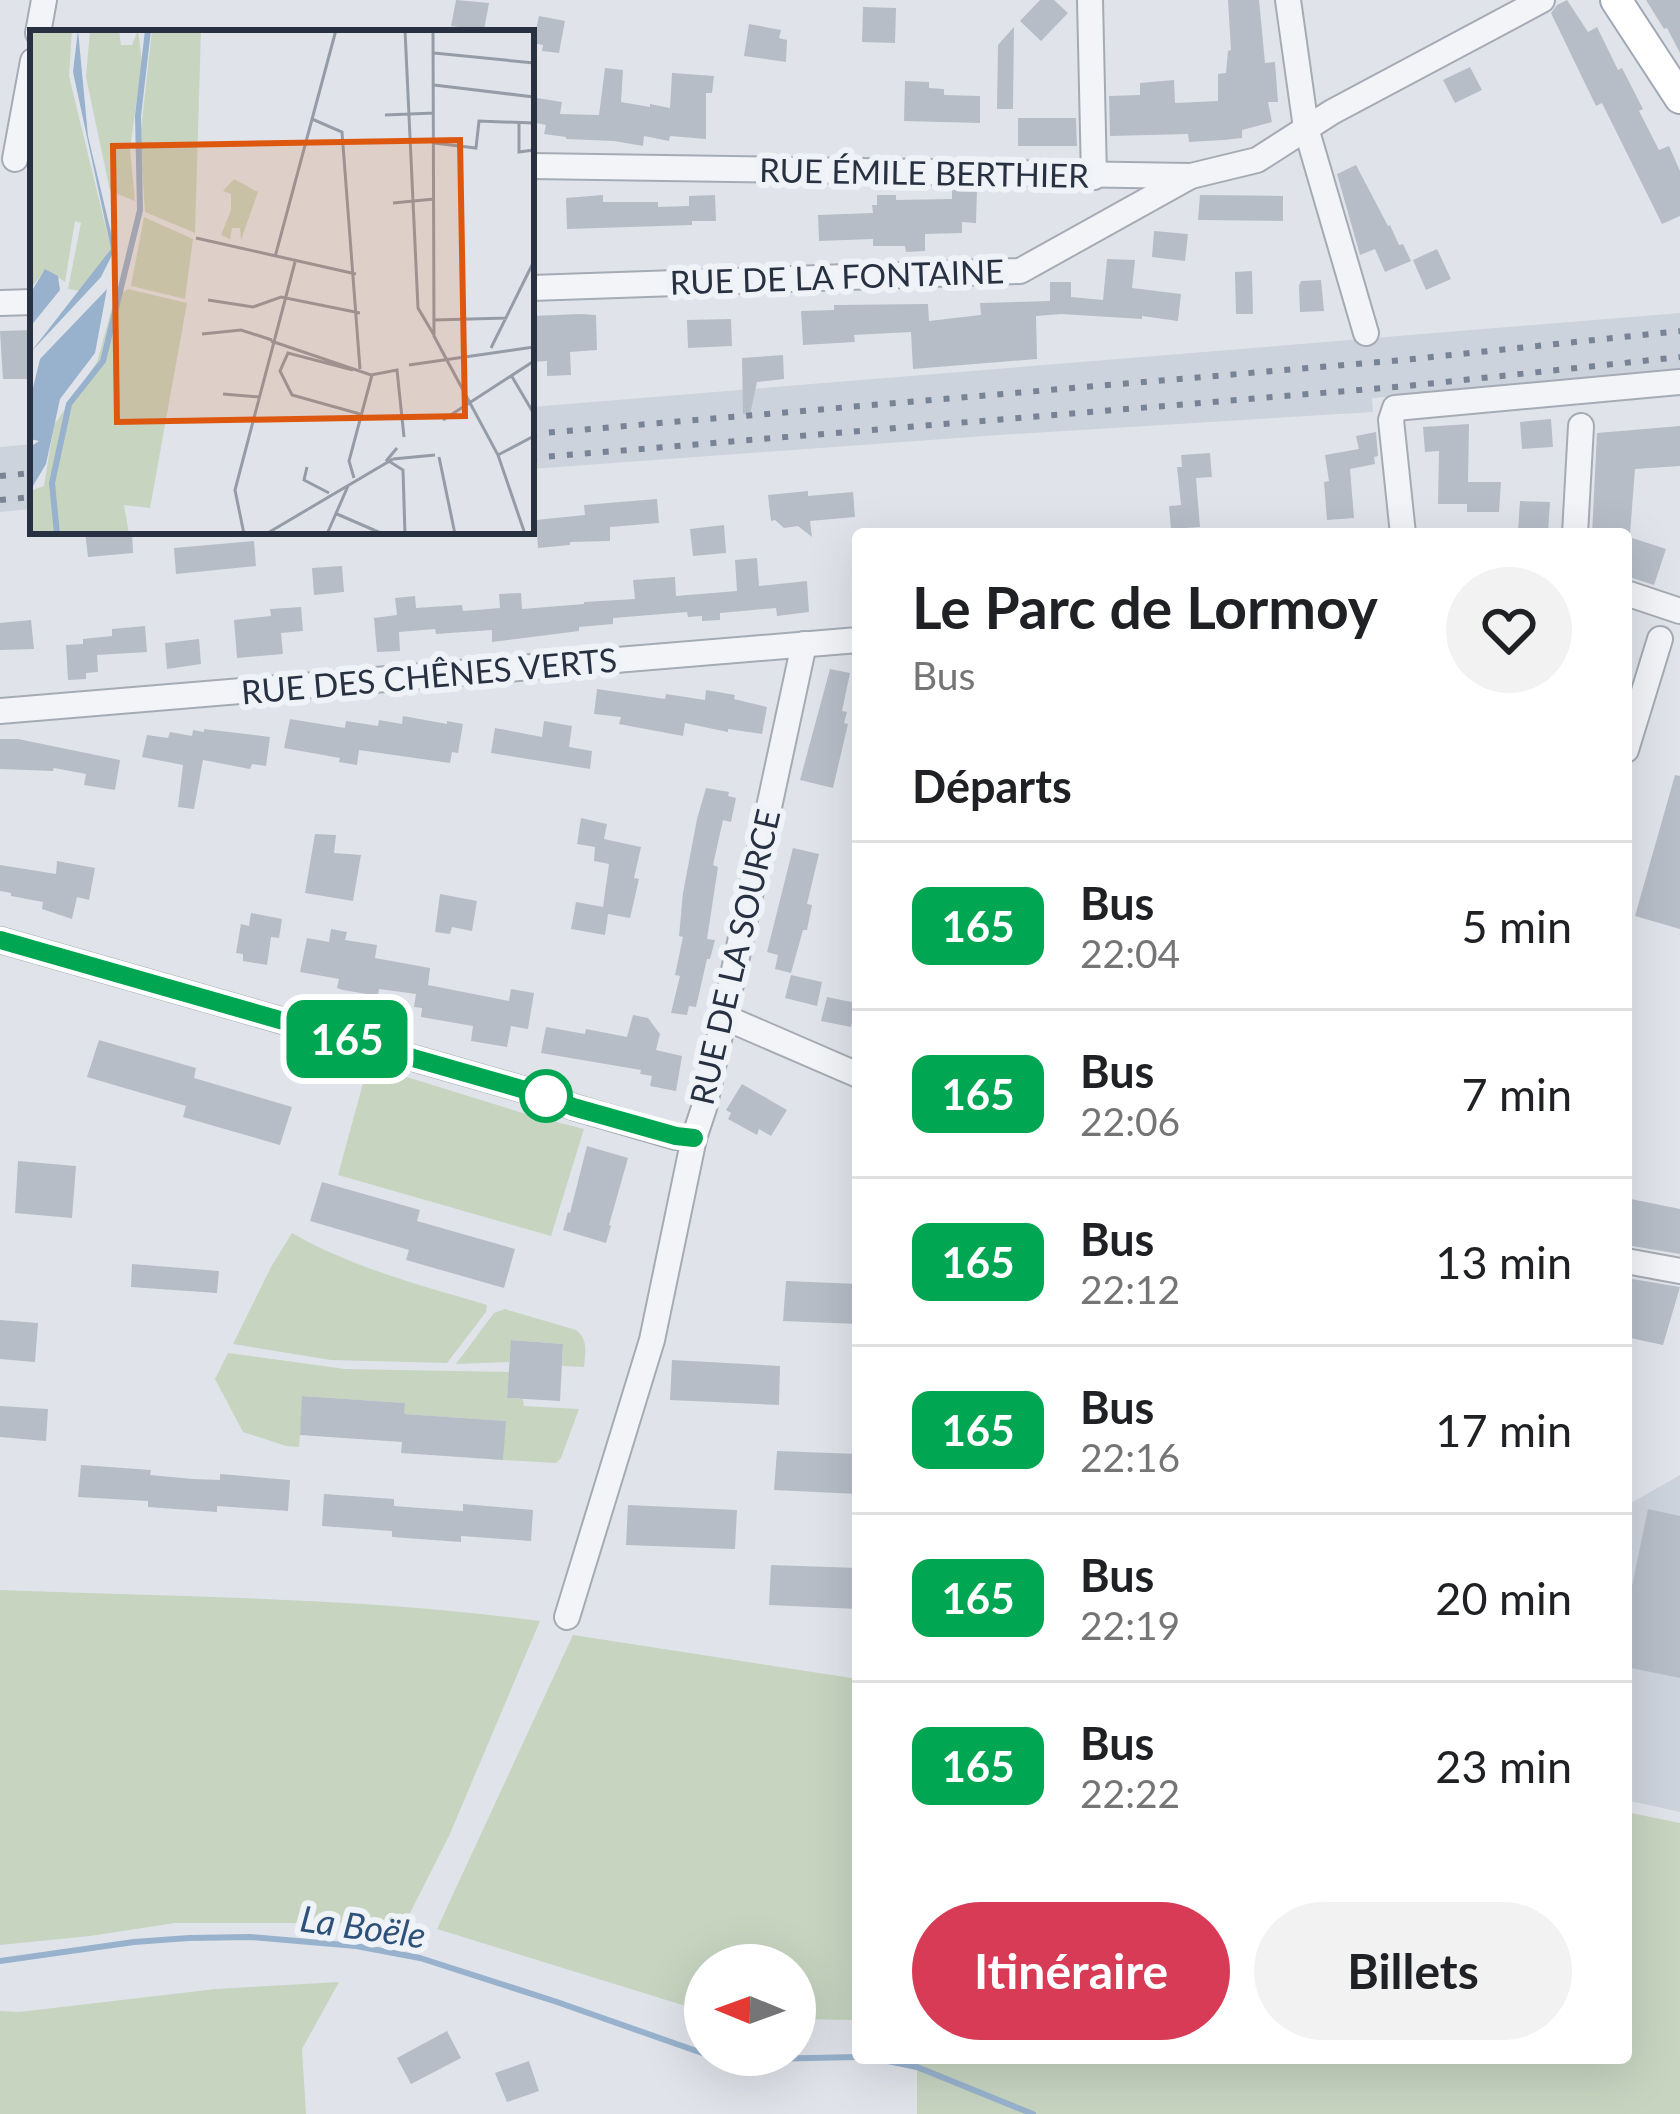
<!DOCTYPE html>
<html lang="fr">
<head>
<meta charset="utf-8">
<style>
  :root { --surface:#fff; --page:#f2f2f2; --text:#202124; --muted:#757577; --line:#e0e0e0; --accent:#d83b56 }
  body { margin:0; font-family:Lato,sans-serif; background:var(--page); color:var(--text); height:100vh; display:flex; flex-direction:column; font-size:45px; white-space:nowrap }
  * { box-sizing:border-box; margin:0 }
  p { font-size:39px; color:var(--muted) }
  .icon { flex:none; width:66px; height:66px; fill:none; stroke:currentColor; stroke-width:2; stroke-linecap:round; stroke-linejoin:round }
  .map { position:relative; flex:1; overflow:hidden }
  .drawer { position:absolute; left:852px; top:528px; width:780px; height:1536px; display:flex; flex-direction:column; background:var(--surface); border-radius:12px; box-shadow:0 12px 48px #0002 }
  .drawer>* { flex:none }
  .badge { padding:0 24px; border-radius:18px; font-size:42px; line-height:78px }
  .needle { width:78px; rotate:271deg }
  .buttons { position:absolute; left:684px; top:1944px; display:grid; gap:24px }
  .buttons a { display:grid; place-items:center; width:132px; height:132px; border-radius:50%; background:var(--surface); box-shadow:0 12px 48px #0002; font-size:60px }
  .map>.badge { position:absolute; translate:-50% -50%; box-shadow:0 0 0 6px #fff }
  h2 { padding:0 60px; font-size:45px; line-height:108px }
  .round { display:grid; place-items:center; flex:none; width:126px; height:126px; border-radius:63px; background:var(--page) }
  .summary { display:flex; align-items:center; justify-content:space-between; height:204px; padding:0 60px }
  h1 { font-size:57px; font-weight:700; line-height:90px }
  .action { display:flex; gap:24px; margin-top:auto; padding:24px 60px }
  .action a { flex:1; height:138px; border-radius:72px; background:var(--accent); color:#fff; font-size:48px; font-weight:700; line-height:138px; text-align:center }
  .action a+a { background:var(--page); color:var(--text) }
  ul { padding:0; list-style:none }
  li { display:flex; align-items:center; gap:36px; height:168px; padding:0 60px; border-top:3px solid var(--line) }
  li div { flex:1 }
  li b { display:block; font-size:45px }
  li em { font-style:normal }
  li .badge { min-width:132px; font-weight:700; text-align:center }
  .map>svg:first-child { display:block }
</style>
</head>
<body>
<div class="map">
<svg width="1680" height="2114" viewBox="0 0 1680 2114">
  <rect width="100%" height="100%" fill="#e0e4ea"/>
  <g fill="#cdd3dc">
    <polygon points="1680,313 1680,373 1372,398 1373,412 999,435 531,469 531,407"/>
    <polygon points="33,444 33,509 0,512 0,447"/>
    <polygon points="1680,1475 1680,1812 1626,1800 1626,1506"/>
  </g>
  <g fill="#c6d4c0">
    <polygon points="368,1065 529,1115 584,1129 551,1236 338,1175"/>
    <path d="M 292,1233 C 353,1268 420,1285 487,1305 L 486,1312 L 447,1363 L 331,1360 L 233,1344 L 271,1267 Z"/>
    <path d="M 505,1309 L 576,1330 C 589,1340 585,1353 584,1367 L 562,1366 L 563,1344 L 512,1340 L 509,1362 L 456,1364 L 494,1313 Z"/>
    <polygon points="228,1353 345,1369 509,1372 507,1398 523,1399 524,1406 579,1409 561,1458 556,1463 503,1460 505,1421 404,1414 404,1403 303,1396 299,1447 286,1446 243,1432 215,1379"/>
    <path d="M 0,1590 C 180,1597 362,1597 540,1621 L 449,1836 L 405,1923 L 175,1923 L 90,1936 L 0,1945 Z"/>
    <polygon points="573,1635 858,1679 858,2010 856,2020 795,2019 795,1965 705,1965 705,2012 437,1929"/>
    <polygon points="1626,1812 1680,1823 1680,2114 917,2114 917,2058 1626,2058"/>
    <polygon points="339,1982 302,2049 306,2114 0,2114 0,2011 19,2012 216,1989"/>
  </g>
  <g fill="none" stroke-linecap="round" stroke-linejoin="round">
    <g stroke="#98b2cd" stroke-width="6">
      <polyline points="0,1961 134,1942 189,1938 250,1937 356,1946 420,1958 557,2002 705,2054"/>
      <polyline points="712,2055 761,2059 858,2057"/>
      <polyline points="873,2058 917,2067 1033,2114"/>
    </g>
  </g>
  <g fill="#b6bdc7">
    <polygon points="456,0 489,3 484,30 451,26"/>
    <polygon points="1040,0 1054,0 1068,13 1041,41 1020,21"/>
    <polygon points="1228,0 1259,0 1265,63 1275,62 1278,102 1268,102 1272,122 1242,130 1242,138 1223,140 1189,142 1188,134 1110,136 1109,96 1140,95 1140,83 1174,80 1175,103 1218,101 1218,74 1226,73 1228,51 1231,50"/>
    <polygon points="1567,0 1588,32 1597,27 1618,70 1622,68 1643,109 1639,111 1659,150 1669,146 1680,171 1680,216 1662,224 1602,103 1596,106 1551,13 1557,5"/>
    <polygon points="1646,0 1680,0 1680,53 1667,28 1664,29"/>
    <polygon points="863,7 896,8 895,43 862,42"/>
    <polygon points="539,16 565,21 559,53 542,51 543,45 533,43"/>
    <polygon points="749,24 781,30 779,38 787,40 786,62 744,56"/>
    <polygon points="1014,27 1013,109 997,109 998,45"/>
    <polygon points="1470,67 1482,90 1455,103 1443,80"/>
    <polygon points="605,68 623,70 621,102 650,107 650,104 670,108 672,73 714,76 712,93 706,93 706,139 670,136 669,141 644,136 643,146 614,141 566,139 566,137 544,134 546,125 531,122 531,97 562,102 560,114 599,115"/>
    <polygon points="905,81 929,82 929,88 944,89 944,95 980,96 980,123 904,121"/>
    <polygon points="1018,118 1076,118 1077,146 1018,146"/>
    <polygon points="1356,165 1388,226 1390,225 1399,245 1403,244 1411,261 1385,272 1375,249 1360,255 1337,174"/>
    <polygon points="952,189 977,189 976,223 962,222 962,233 925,234 925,251 906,252 905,246 873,246 873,239 819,241 818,215 873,213 872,205 877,205 877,195 896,195 896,200 952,199"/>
    <polygon points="603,195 603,202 658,202 658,207 689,206 689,196 715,195 716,221 692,221 692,225 567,229 566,198"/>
    <polygon points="1200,195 1283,196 1283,221 1198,220"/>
    <polygon points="1154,231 1188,234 1185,261 1152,257"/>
    <polygon points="1437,249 1451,279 1426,290 1413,260"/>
    <polygon points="1107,259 1135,260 1132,288 1181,294 1178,321 1142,316 1142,319 1061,314 1036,316 1037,359 913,369 911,332 854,335 855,342 803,345 801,311 834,310 834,305 928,304 929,321 981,315 980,303 1050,301 1050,282 1071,282 1071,297 1103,300"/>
    <polygon points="1252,271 1253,314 1236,314 1235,272"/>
    <polygon points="1321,280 1324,311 1300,312 1299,286 1301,281"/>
    <polygon points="581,314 596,315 597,350 570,352 571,375 547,376 547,361 531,362 531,316"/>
    <polygon points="731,319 732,346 688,348 687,320"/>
    <polygon points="33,330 33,356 27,356 27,379 3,379 0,331"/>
    <polygon points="783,355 784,379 757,382 750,415 743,414 742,358"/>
    <polygon points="1551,419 1553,447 1522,449 1520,422"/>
    <polygon points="1469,424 1468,482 1501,482 1499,512 1467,512 1467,504 1438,504 1439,451 1425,452 1423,427"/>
    <polygon points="1680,426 1680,466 1635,469 1630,534 1592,534 1597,433"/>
    <polygon points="1376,432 1378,456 1374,457 1375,464 1350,469 1354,518 1327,520 1324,482 1329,481 1325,455 1359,449 1356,436"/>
    <polygon points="1210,453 1212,477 1196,478 1200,527 1171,529 1169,506 1181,505 1177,467 1182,467 1181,455"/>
    <polygon points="808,491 808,496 853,492 855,517 810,521 812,537 798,526 784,528 775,520 771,521 768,495"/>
    <polygon points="657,499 659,523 610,527 610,541 570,542 570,545 538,548 536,520 585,515 584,505"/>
    <polygon points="1520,501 1550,502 1548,532 1518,531"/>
    <polygon points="724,525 726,553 693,556 690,529"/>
    <polygon points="85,531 132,531 133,553 88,557"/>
    <polygon points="1626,536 1666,549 1654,585 1626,576"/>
    <polygon points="254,541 256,566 176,574 174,548"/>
    <polygon points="757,558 759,586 807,581 809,612 777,616 776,608 720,613 720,620 702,621 702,616 688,617 687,612 613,618 613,624 579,627 579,631 492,642 492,630 436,634 435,629 399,632 400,651 377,652 374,618 397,615 395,598 415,596 416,608 462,605 463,611 500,608 499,594 521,593 522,609 584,604 584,602 635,599 633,580 675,577 676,596 737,591 735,560"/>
    <polygon points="342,566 344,592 314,595 312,568"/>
    <polygon points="301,607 303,631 281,633 283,654 237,658 234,620 271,616 270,609"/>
    <polygon points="31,620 34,649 0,650 0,623"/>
    <polygon points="145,626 147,652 97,655 98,672 86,673 86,679 68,680 66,645 83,644 83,639 112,636 112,629"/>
    <polygon points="199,639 201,664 167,669 165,643"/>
    <polygon points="830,669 850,673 842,711 847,712 844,723 848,724 833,788 800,780"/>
    <polygon points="597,689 665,699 666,694 705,700 706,690 735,695 734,699 767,707 762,734 728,729 728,732 685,723 683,736 619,724 621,717 594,714"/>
    <polygon points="403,716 447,724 447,721 463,724 458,753 452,752 450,763 359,750 357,765 339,762 340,758 284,748 290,719 345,728 346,721 378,726 379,720 402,724"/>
    <polygon points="544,721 572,726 569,747 592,751 590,769 491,753 495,728 542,737"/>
    <polygon points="204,729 270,737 266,766 252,764 250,769 203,760 194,809 178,807 183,765 142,757 147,735 168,738 170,732 192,736 193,730 204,732"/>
    <polygon points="0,739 18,739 120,760 115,790 84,785 86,774 54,768 53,771 0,769"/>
    <polygon points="1675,775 1680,776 1680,929 1635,916"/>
    <polygon points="706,788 729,792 728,796 736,798 731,822 723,820 713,865 718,867 707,939 715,940 710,959 707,959 696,1007 689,1006 687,1015 671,1013 680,976 675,975 683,937 679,936 683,893 697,819"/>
    <polygon points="581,818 607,824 604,839 641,847 634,878 639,879 630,918 608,914 605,935 571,929 576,902 603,907 609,864 594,861 595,847 577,844"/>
    <polygon points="315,834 336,835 334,853 361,855 353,901 305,893"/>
    <polygon points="793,848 819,854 807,904 812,905 807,930 803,930 791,973 775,969 778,955 767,952"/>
    <polygon points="57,861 95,868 89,900 77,897 72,919 42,909 43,902 11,896 11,893 0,891 0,865 56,874"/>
    <polygon points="440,894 477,901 472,931 452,927 450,934 435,932"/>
    <polygon points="251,913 282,919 279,938 271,937 267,965 243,961 243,954 236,953 241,924 249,926"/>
    <polygon points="331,929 347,932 345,940 377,945 375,958 430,968 428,985 509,1001 511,989 534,993 528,1029 511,1026 507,1047 471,1041 473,1026 421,1017 422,1008 414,1007 416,994 379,989 378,996 343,990 337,988 339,979 300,972 307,938 329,942"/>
    <polygon points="791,975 822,982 817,1006 785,998"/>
    <polygon points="827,997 856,1003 851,1027 821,1021"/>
    <polygon points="633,1015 648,1018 660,1034 656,1050 682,1056 676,1091 650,1086 652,1076 640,1074 641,1070 541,1053 546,1027 585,1034 586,1029 627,1037"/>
    <polygon points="99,1040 196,1068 194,1078 292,1107 280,1145 183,1117 186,1106 87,1077"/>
    <polygon points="742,1084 787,1110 771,1136 759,1129 757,1135 728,1119 731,1113 726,1110"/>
    <polygon points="587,1146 628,1158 609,1225 611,1226 606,1243 563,1230 568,1212 570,1213"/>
    <polygon points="18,1161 76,1166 72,1218 15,1213"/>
    <polygon points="322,1182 420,1210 417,1221 515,1249 504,1288 406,1260 409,1250 310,1221"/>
    <polygon points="1626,1198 1680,1209 1680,1254 1626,1245"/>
    <polygon points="132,1264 219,1271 217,1293 131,1287"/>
    <polygon points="1626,1278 1680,1287 1663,1345 1626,1337"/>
    <polygon points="786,1281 858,1284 858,1324 783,1321"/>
    <polygon points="0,1320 38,1323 35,1362 0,1359"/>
    <polygon points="511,1340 563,1344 560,1401 507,1398"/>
    <polygon points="672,1360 780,1366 779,1405 670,1400"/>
    <polygon points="302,1396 405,1403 404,1414 506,1421 503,1460 401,1453 402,1442 300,1435"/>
    <polygon points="0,1406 48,1409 46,1441 0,1437"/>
    <polygon points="777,1451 858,1454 858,1494 774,1490"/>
    <polygon points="81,1465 151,1470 150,1475 193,1479 220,1480 220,1474 290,1480 288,1511 217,1506 217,1512 148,1507 148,1501 78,1497"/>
    <polygon points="324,1494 394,1499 394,1506 420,1508 463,1511 463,1504 533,1510 531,1541 461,1536 461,1542 392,1537 392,1531 322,1526"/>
    <polygon points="628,1505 737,1510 735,1549 626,1545"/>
    <polygon points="1648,1509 1680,1516 1680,1678 1626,1667 1626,1615"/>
    <polygon points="771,1565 858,1568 858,1609 769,1605"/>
    <polygon points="447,2031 461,2058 411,2084 397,2058"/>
    <polygon points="529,2061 539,2091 507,2102 495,2073"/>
  </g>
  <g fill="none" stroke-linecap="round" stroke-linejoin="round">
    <defs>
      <g id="minor">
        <polyline points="1090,0 1094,177"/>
        <polyline points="1288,0 1306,128 1366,333"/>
        <polyline points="38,33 44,0"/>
        <polyline points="15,159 33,61"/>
        <polyline points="531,166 1191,176 1257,160 1332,112 1542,0"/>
        <polyline points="531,288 1020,271 1189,177"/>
        <polyline points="0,303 33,302"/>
        <polyline points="1403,534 1391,420 1395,408 1680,382"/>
        <polyline points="1575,534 1581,426"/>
        <polyline points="1626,593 1680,611"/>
        <polyline points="0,711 858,640"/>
        <polyline points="1626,750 1660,639"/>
        <polyline points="0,940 553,1098 573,1107 676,1137 694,1138"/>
        <polyline points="724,1017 858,1075"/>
        <polyline points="1626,1261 1680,1271"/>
        <polyline points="567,1617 652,1340 694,1138 704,1108 724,1017 804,644"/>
      </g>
      <polyline id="major" points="1616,0 1680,98"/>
    </defs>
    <use href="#minor" stroke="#a5abb4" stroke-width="28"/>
    <use href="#major" stroke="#9ea8b6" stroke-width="34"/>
    <use href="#minor" stroke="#f3f4f8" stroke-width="24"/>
    <use href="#major" stroke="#fff" stroke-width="30"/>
    <g stroke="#788395" stroke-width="6" stroke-dasharray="6 12" stroke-linecap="butt">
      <polyline points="531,434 1403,360 1680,331"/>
      <polyline points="531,458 1407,386 1680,357"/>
      <polyline points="0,476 33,473"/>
      <polyline points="0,500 33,497"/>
    </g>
  </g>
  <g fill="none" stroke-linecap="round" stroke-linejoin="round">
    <defs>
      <polyline id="line" points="0,940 553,1098 573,1107 676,1136 694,1138"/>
    </defs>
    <use href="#line" stroke="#fff" stroke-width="27"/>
    <use href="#line" stroke="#00a651" stroke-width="18"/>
  </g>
  <circle fill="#fff" stroke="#00a651" stroke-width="6" cx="546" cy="1096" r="24"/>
  <g text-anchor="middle" stroke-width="12" stroke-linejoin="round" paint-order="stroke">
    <g font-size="33" fill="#273142" stroke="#eff3f7">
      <text transform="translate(924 173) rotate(1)" y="12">RUE ÉMILE BERTHIER</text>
      <text transform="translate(837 277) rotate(-2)" y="12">RUE DE LA FONTAINE</text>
      <text transform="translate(429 676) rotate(-5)" y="12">RUE DES CHÊNES VERTS</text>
      <text transform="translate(735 957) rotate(-77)" y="12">RUE DE LA SOURCE</text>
    </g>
    <g font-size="36" font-style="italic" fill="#2e5179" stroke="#eff3f7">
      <text transform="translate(363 1927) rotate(8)" y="13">La Boële</text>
    </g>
  </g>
  <g transform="translate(30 30)">
    <rect width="504" height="504" fill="#e0e4ea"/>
    <path d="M 0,0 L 42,0 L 39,46 L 81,219 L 51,261 L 38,259 L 51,193 L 45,191 L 35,252 L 16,239 L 0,259 ZM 60,0 L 89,0 L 91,15 L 102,15 L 108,0 L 112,32 L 100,119 L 105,171 L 80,161 L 56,47 ZM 122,0 L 171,0 L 165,203 L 115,182 L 110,109 ZM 204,149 L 228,162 L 211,210 L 210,198 L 202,198 L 200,209 L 191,205 L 201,180 L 201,164 L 193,161 ZM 114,187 L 163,209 L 155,269 L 101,256 ZM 98,259 L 157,273 L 120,478 L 94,475 L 99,504 L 0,504 L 0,461 L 14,456 L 24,395 L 67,332 L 85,267 Z" fill="#c6d4c0"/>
    <path d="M 48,0 L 58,106 L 85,219 L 71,247 L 0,323 L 81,219 L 43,42 ZM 15,239 L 28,246 L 30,260 L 0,297 L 0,264 ZM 77,259 L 65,323 L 30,369 L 16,434 L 0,461 L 0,417 L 9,411 L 0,409 L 0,370 L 10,329 Z" fill="#98b2cd"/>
    <path fill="none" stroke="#98b2cd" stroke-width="6" d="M 27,504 L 22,453 L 39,374 L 73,331 L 110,180 L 108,86 L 118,0"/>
    <path fill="none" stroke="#969ca7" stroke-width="3" d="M 375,0 L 388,278 L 404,305M 403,0 L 404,306 L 468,425 L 495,504M 404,23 L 504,33M 404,55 L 504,67M 355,85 L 404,83M 282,89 L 312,102 L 330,339M 489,93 L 489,122 L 504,120M 404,113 L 446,118 L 449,91 L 504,93M 363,173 L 404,169M 166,208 L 326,244M 245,227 L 306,0M 178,270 L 223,277 L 251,267 L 330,283M 404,290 L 477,288M 172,304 L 211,300 L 242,310M 241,311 L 341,345 L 367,340 L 374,407M 461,318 L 504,231M 379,335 L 504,317M 323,340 L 258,323 L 250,341 L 262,365 L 330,384M 481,345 L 504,384M 193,364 L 230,367M 413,390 L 504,331M 367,418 L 357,430 L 373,440 L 375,504M 468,425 L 504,406M 409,427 L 425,504M 363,429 L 405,425M 277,437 L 274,450 L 299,463M 324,448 L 319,431 L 342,345M 307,484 L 353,504M 214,504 L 205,460 L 265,232M 236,504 L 363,429M 297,504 L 318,456"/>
    <path fill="#de570f" fill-opacity="0.15" stroke="#de570f" stroke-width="6" d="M 430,110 L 435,386 L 87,392 L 83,116 Z"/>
    <rect width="504" height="504" fill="none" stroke="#273142" stroke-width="6"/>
  </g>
</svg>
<div class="buttons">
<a><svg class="needle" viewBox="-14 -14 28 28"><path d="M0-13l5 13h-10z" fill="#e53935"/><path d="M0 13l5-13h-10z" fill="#757577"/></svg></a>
</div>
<b class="badge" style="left:347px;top:1039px;background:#00a651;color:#fff">165</b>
<section class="drawer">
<div class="summary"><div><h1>Le Parc de Lormoy</h1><p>Bus</p></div><a class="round"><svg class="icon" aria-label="heart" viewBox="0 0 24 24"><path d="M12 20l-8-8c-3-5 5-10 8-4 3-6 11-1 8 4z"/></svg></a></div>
<h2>Départs</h2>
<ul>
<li><span class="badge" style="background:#00a651;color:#fff">165</span><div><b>Bus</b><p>22:04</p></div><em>5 min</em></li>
<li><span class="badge" style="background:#00a651;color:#fff">165</span><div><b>Bus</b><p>22:06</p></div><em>7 min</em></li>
<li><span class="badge" style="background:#00a651;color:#fff">165</span><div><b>Bus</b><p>22:12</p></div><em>13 min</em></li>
<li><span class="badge" style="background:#00a651;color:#fff">165</span><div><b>Bus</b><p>22:16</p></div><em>17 min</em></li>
<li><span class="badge" style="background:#00a651;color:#fff">165</span><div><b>Bus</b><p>22:19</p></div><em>20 min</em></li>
<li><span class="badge" style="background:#00a651;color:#fff">165</span><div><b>Bus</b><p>22:22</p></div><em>23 min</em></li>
</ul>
<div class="action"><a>Itinéraire</a><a>Billets</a></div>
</section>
</div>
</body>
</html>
